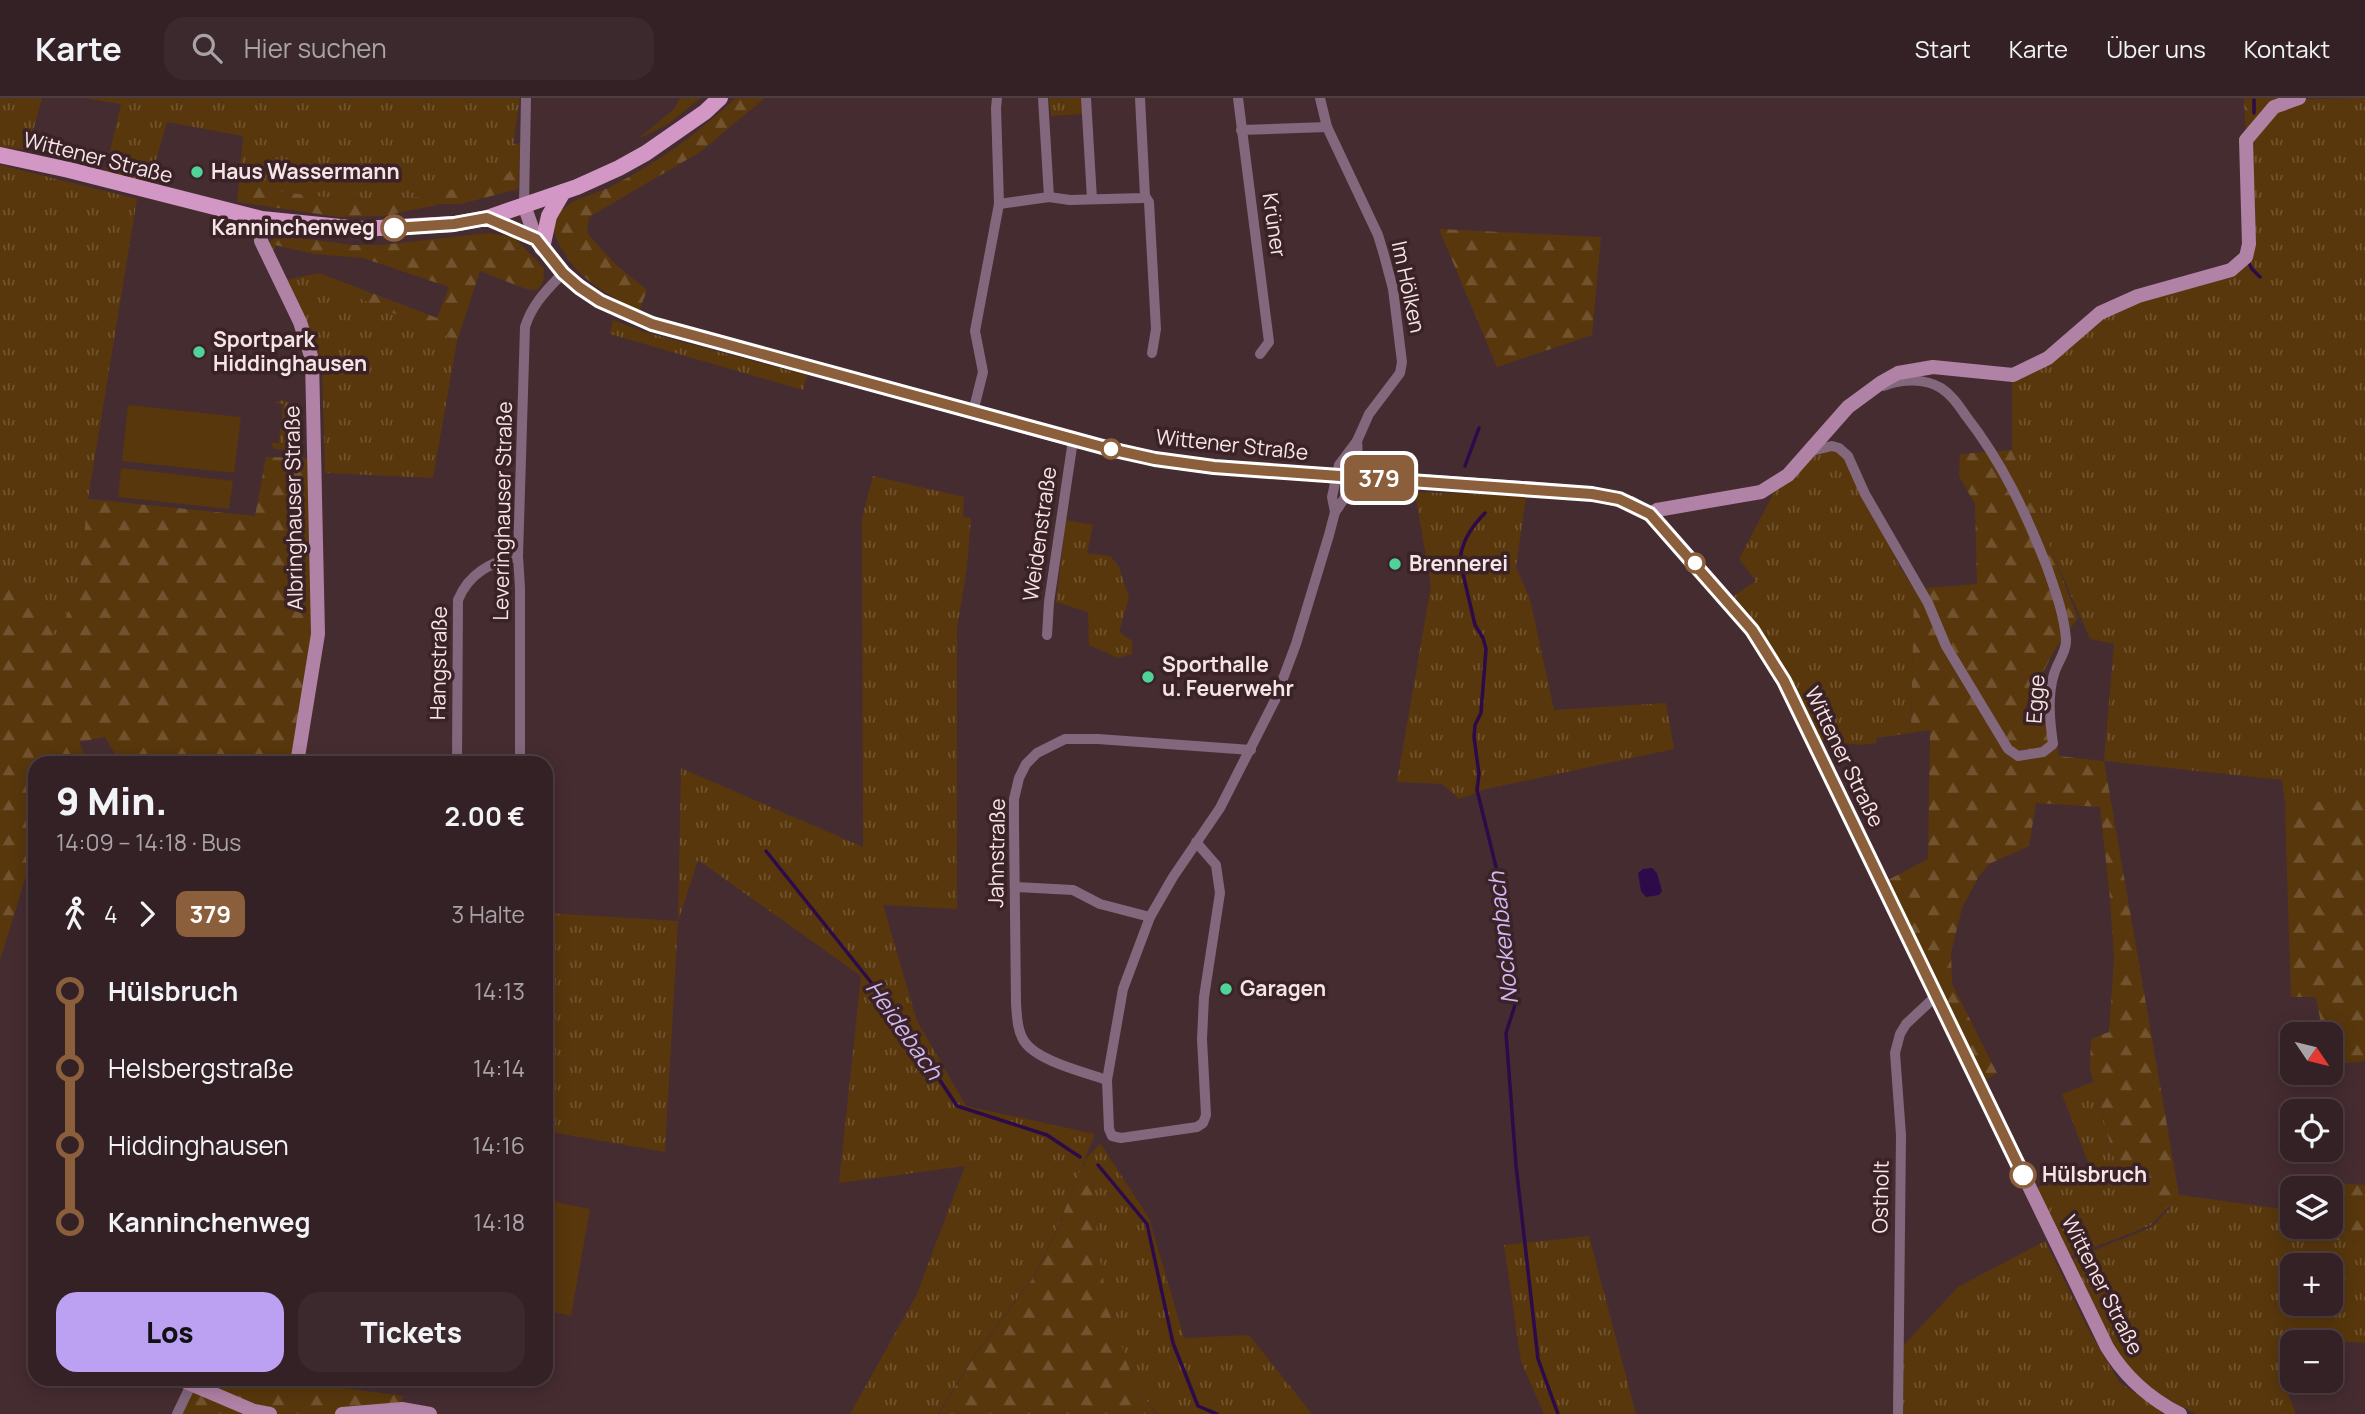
<!DOCTYPE html>
<html lang="de">
<head>
<meta charset="utf-8">
<style>
  :root { --surface:#342125; --page:#3c292d; --text:#f1f3f6; --muted:#a9a3a7; --line:#4e3e42; --accent:#bca0f2 }
  body { margin:0; font-family:Manrope,sans-serif; background:var(--page); color:var(--text); height:100vh; display:flex; flex-direction:column; font-size:26px; white-space:nowrap }
  * { box-sizing:border-box; margin:0 }
  p { font-size:23px; color:var(--muted) }
  .icon { flex:none; width:38px; height:38px; fill:none; stroke:currentColor; stroke-width:2; stroke-linecap:round; stroke-linejoin:round }
  .map { position:relative; flex:1; overflow:hidden }
  .panel { position:absolute; left:28px; top:658px; width:525px; height:630px; display:flex; flex-direction:column; background:var(--surface); border-radius:21px; box-shadow:0 4px 18px #0003,0 0 0 2px var(--line) }
  .panel>* { flex:none }
  .badge { padding:0 14px; border-radius:10px; font-size:24px; line-height:46px }
  .needle { width:46px; rotate:125deg }
  .fabs { position:absolute; left:2280px; top:924px; display:grid; gap:14px }
  .fabs a { display:grid; place-items:center; width:63px; height:63px; border-radius:14px; background:var(--surface); box-shadow:0 4px 18px #0003,0 0 0 2px var(--line); font-size:35px }
  .map>.badge { position:absolute; translate:-50% -50%; box-shadow:0 0 0 4px #fff }
  .legs { display:flex; align-items:center; gap:10px; height:77px; padding:0 28px; font-size:23px }
  .legs p { margin-inline-start:auto }
  .overview { display:flex; align-items:center; justify-content:space-between; height:119px; padding:0 28px }
  h1 { font-size:38px; font-weight:800; line-height:52px }
  .cta { display:flex; gap:14px; margin-top:auto; padding:14px 28px }
  .cta a { flex:1; height:80px; border-radius:21px; background:var(--accent); color:#111; font-size:28px; font-weight:800; line-height:80px; text-align:center }
  .cta a+a { background:var(--page); color:var(--text) }
  ul { padding:0 28px; list-style:none }
  li { display:flex; align-items:center; gap:24px; height:77px; font-size:26px }
  li i { display:grid; place-items:center; width:10px; height:100%; margin:0 9px; background:currentColor }
  li i::after { content:''; width:18px; height:18px; margin:-9px; border:5px solid; border-radius:50%; background:var(--surface) }
  li p { margin-inline-start:auto }
  li:first-child i { background:linear-gradient(#0000 50%,currentColor 0) }
  li:last-child i { background:linear-gradient(currentColor 50%,#0000 0) }
  header { display:flex; align-items:center; gap:42px; box-sizing:border-box; height:98px; padding:0 35px; background:var(--surface); border-bottom:2px solid var(--line) }
  header strong { font-size:33px }
  nav { display:flex; gap:38px; margin-inline-start:auto; font-size:24px }
  .search { width:490px; height:63px; background:var(--page); display:flex; align-items:center; gap:18px; box-sizing:border-box; padding:0 24px; border-radius:21px; color:var(--muted); font-size:26px }
  .map>svg:first-child { display:block }
</style>
</head>
<body>
<header>
<strong>Karte</strong>
<div class="search"><svg class="icon" aria-label="search" viewBox="0 0 24 24"><circle cx="10" cy="10" r="6"/><path d="M15 15l6 6"/></svg>Hier suchen</div>
<nav><a>Start</a><a>Karte</a><a>Über uns</a><a>Kontakt</a></nav>
</header>
<div class="map">
<svg width="2365" height="1316" viewBox="0 0 2365 1316">
  <defs>
    <pattern id="grass-tufts" width="24" height="20" patternUnits="userSpaceOnUse" patternTransform="scale(1.75)"><rect width="24" height="20" fill="#58370c"/><path d="M3 7l-1-3M5 7V3M7 7l1-3M15 17l-1-3M17 17v-4M19 17l1-3" fill="none" stroke="#71542f"/></pattern>
    <pattern id="forest-firs" width="22" height="20" patternUnits="userSpaceOnUse" patternTransform="scale(1.75)"><rect width="22" height="20" fill="#58370c"/><path d="M5 1l3.5 6h-7zM16 11l3.5 6h-7z" fill="#71542f"/></pattern>
  </defs>
  <rect width="100%" height="100%" fill="#452c31"/>
  <g fill="url(#grass-tufts)" fill-rule="evenodd">
    <polygon points="0,0 42,0 28,52 0,49"/>
    <polygon points="83,0 520,0 509,75 426,99 346,102 283,94 239,83 243,38 167,24 149,86 105,75 121,6"/>
    <polygon points="1049,0 1084,0 1082,16 1051,18"/>
    <polygon points="2365,0 2365,691 2286,713 2282,682 2104,663 2114,546 2090,541 2037,419 2012,352 2012,281 2100,220 2138,202 2245,165 2249,43 2275,11 2303,1"/>
    <polygon points="0,67 137,101 88,401 78,489 57,543 43,513 0,463"/>
    <polygon points="319,175 321,183 457,243 433,380 325,375 322,266 307,226 285,182"/>
    <polygon points="613,222 644,234 807,277 803,292 610,236"/>
    <polygon points="280,302 289,304 285,352 274,351 271,345 279,345 283,306 276,305"/>
    <polygon points="1834,352 1844,359 1900,469 1914,491 1911,635 1876,640 1877,645 1861,647 1818,642 1732,499 1756,483 1739,461 1777,389 1810,357"/>
    <polygon points="873,378 964,399 963,419 971,420 967,469 957,531 957,811 883,807 917,923 966,1008 1095,1036 1055,1135 1034,1178 974,1258 938,1316 850,1316 916,1198 965,1068 839,1085 861,878 698,762 678,823 665,1054 546,1033 546,815 678,823 681,670 863,749 862,420"/>
    <polygon points="1415,394 1526,398 1516,469 1530,501 1554,612 1666,605 1674,651 1486,691 1459,701 1442,686 1397,684 1431,488"/>
    <polygon points="1066,422 1093,427 1087,455 1110,458 1118,467 1129,499 1119,534 1132,543 1132,556 1118,560 1089,547 1088,514 1056,504"/>
    <polygon points="2093,984 2121,1085 2168,1109 2151,1127 2069,1159 2034,1091 2089,1067 2062,996"/>
    <polygon points="1100,1045 1149,1120 1184,1240 1249,1237 1312,1316 1157,1316 1136,1289 1109,1214 1096,1140 1097,1103 1084,1070 1085,1062"/>
    <path d="M 2179,1097 L 2289,1112 L 2289,1133 L 2299,1139 L 2365,1144 L 2365,1245 L 2308,1241 L 2308,1244 L 2292,1244 L 2292,1283 L 2316,1283 L 2318,1295 L 2287,1293 L 2296,1316 L 2196,1316 L 2151,1292 L 2131,1275 L 2114,1248 L 2070,1162 L 2152,1129 L 2170,1110 ZM 2292,1167 L 2331,1167 L 2331,1206 L 2292,1206 Z"/>
    <polygon points="1589,1138 1636,1316 1544,1316 1521,1263 1504,1147"/>
    <polygon points="2045,1143 2088,1231 2120,1285 2167,1316 1900,1316 1902,1249 1958,1189"/>
  </g>
  <g fill="url(#forest-firs)">
    <polygon points="680,0 701,0 668,26 638,41 674,11"/>
    <path d="M 736,0 L 765,0 L 700,54 L 589,119 L 587,135 L 617,168 L 647,192 L 639,213 C 605,195 573,179 557,141 C 554,134 551,128 555,121 C 564,101 596,97 614,87 C 659,64 699,34 736,0 Z"/>
    <polygon points="2244,0 2293,0 2246,40"/>
    <polygon points="520,45 518,91 461,106 440,106 384,118 340,119 237,104 239,83 283,94 346,102 426,99 509,75 513,46"/>
    <polygon points="1439,131 1601,139 1592,237 1497,269"/>
    <path d="M 489,135 L 515,140 L 544,171 C 544,180 544,186 537,192 L 526,191 L 480,173 L 457,243 L 320,183 L 319,175 L 437,220 L 449,189 L 363,160 L 314,156 L 275,147 L 273,153 L 269,145 L 278,137 L 352,147 L 381,147 Z"/>
    <polygon points="2012,352 2078,520 2054,553 2023,614 2052,627 2059,658 2104,663 2179,1097 2170,1110 2121,1085 2090,972 2091,941 2109,934 2114,861 2110,800 2100,709 2036,705 2029,748 1989,766 1979,778 1962,810 1951,855 1952,886 1997,975 1984,983 1888,782 1928,761 1930,632 1911,635 1914,491 1977,486 1975,406 1959,378 1960,356"/>
    <polygon points="266,359 310,360 313,527 291,665 120,665 105,639 79,644 88,665 35,665 35,749 0,862 0,463 43,513 57,542 78,489 88,401 255,418"/>
    <polygon points="2365,691 2365,963 2331,967 2331,936 2323,936 2316,899 2291,899 2285,713"/>
    <polygon points="1083,1066 1097,1103 1096,1140 1109,1214 1136,1289 1156,1316 939,1316 974,1259 1034,1179 1055,1136"/>
    <polygon points="2331,1085 2365,1087 2365,1144 2298,1139 2289,1133 2289,1112 2292,1112 2292,1129 2331,1129 2331,1090 2324,1090"/>
    <polygon points="191,1281 294,1281 294,1283 403,1298 400,1308 378,1316 180,1316"/>
  </g>
  <g fill="#58370c">
    <polygon points="128,307 241,319 234,375 122,363"/>
    <polygon points="121,370 233,383 229,411 118,399"/>
    <polygon points="546,1102 590,1111 571,1218 546,1212"/>
  </g>
  <polygon fill="#2d0b4a" points="1652,770 1657,775 1662,793 1659,797 1646,799 1641,793 1638,775 1643,771"/>
  <g fill="none" stroke-linecap="round" stroke-linejoin="round">
    <g stroke="#2d0b4a" stroke-width="3.5">
      <polyline points="2254,15 2254,2"/>
      <polyline points="2249,165 2252,171 2260,179"/>
      <polyline points="1465,368 1479,330"/>
      <path d="M 1485,415 C 1472,428 1461,444 1460,463 L 1475,527 L 1483,540 L 1486,551 L 1481,615 L 1475,627 L 1474,639 L 1479,676 L 1477,692 L 1498,777 L 1515,907 L 1506,935 L 1516,1067 L 1538,1261 L 1558,1316"/>
      <polyline points="766,753 894,913 957,1008 1047,1037 1080,1059"/>
      <polyline points="1098,1067 1147,1126 1173,1245 1198,1308 1217,1316"/>
    </g>
    <g stroke="#83677d" stroke-width="10">
      <polyline points="1043,0 1049,99"/>
      <polyline points="1086,0 1092,101"/>
      <polyline points="1238,0 1269,244 1260,256"/>
      <polyline points="1241,32 1327,29"/>
      <polyline points="1145,98 1149,104 1156,231 1152,255"/>
      <polyline points="999,106 1049,99 1070,102 1142,100 1145,98 1140,0"/>
      <polyline points="524,107 526,0"/>
      <polyline points="973,314 983,274 975,233 999,106 996,10 997,0"/>
      <path d="M 1811,353 L 1832,348 L 1839,350 L 1848,358 L 1865,396 L 1928,505 L 1946,548 L 2008,651 L 2018,658 L 2043,654 L 2053,646 C 2050,624 2047,598 2054,576 C 2057,565 2067,553 2066,541 C 2064,516 2055,492 2047,469 C 2026,415 2002,364 1966,318 C 1959,308 1952,297 1941,290 C 1925,280 1901,281 1884,288"/>
      <path d="M 1335,414 C 1350,395 1360,368 1357,343"/>
      <polyline points="1047,537 1049,504 1073,342"/>
      <path d="M 457,665 L 458,502 C 469,475 491,464 518,458"/>
      <path d="M 520,665 L 520,490 L 518,458 L 525,229 C 532,206 547,192 563,175"/>
      <polyline points="1196,744 1216,767 1220,795 1204,899 1202,941 1206,1017 1203,1025 1197,1029 1121,1040 1112,1038 1109,1031 1107,982 1123,891 1150,819 1173,779 1220,710 1275,602 1296,546 1329,437 1335,414 1332,399 1339,367 1357,343 1369,316 1400,275 1402,264 1393,191 1384,157 1378,137 1327,29 1320,0"/>
      <polyline points="1015,789 1073,792 1100,806 1150,819"/>
      <path d="M 1107,982 C 1084,974 1037,963 1024,943 C 1017,932 1017,918 1016,905 L 1014,725 L 1014,701 L 1019,680 L 1026,666 L 1037,655 L 1065,641 L 1098,641 L 1251,652"/>
      <polyline points="177,1316 191,1287"/>
      <polyline points="1898,1316 1901,1037 1895,955 1900,936 1906,926 1936,898"/>
    </g>
    <g stroke="#b082a5" stroke-width="14">
      <path d="M 524,107 L 536,141 L 563,175 L 600,203 L 622,214 L 652,226 L 1073,342 L 1155,361 L 1214,369 L 1537,391 L 1592,396 L 1631,405 L 1650,416 L 1663,429 L 1736,512 L 1752,532 L 1784,583 L 2107,1249 C 2125,1279 2148,1300 2180,1316"/>
      <polyline points="487,120 536,141"/>
      <polyline points="262,121 261,143 300,224 312,261 318,536 297,665"/>
      <polyline points="1650,416 1657,412 1761,394 1788,377 1848,309 1882,284 1898,275 1933,269 2013,277 2048,260 2100,215 2138,198 2231,172 2246,159 2249,146 2246,42 2274,9 2299,0"/>
      <polyline points="179,1281 254,1313 270,1316"/>
      <polyline points="342,1316 402,1311 430,1316"/>
    </g>
    <g stroke="#d297c5" stroke-width="16">
      <polyline points="0,57 69,72 262,121 360,131 454,126 487,120 577,89 619,70 646,55 705,14 720,0"/>
      <polyline points="542,150 549,118 563,94"/>
    </g>
  </g>
  <g fill="none" stroke-linecap="round" stroke-linejoin="round">
    <defs>
      <polyline id="line-1" points="394,130 454,126 487,120 536,141 563,175 579,189 600,203 652,226 1110,351 1155,361 1214,369 1592,396 1619,401 1650,416 1752,532 1784,583 2023,1077"/>
    </defs>
    <use href="#line-1" stroke="#fff" stroke-width="16"/>
    <use href="#line-1" stroke="#8b5e3c" stroke-width="10"/>
  </g>
  <g fill="#50d398" stroke="#3a2227" stroke-width="2.5">
    <circle cx="197" cy="74" r="7"/>
    <circle cx="199" cy="254" r="7"/>
    <circle cx="1395" cy="466" r="7"/>
    <circle cx="1148" cy="579" r="7"/>
    <circle cx="1226" cy="891" r="7"/>
  </g>
  <g fill="#fff" stroke="#8b5e3c" stroke-width="3.5">
    <circle cx="394" cy="130" r="12"/>
    <circle cx="1111" cy="351" r="9"/>
    <circle cx="1695" cy="465" r="9"/>
    <circle cx="2023" cy="1077" r="12"/>
  </g>
  <g text-anchor="middle" stroke-width="7" stroke-linejoin="round" paint-order="stroke">
    <g font-size="21" fill="#f6e5e8" stroke="#3a2227">
      <text transform="translate(98 60) rotate(14)" y="7">Wittener Straße</text>
      <text transform="translate(1274 127) rotate(82)" y="7">Krüner</text>
      <text transform="translate(1408 189) rotate(78)" y="7">Im Hölken</text>
      <text transform="translate(1232 347) rotate(6)" y="7">Wittener Straße</text>
      <text transform="translate(294 410) rotate(-91)" y="7">Albringhauser Straße</text>
      <text transform="translate(503 413) rotate(-89)" y="7">Leveringhauser Straße</text>
      <text transform="translate(1040 436) rotate(-82)" y="7">Weidenstraße</text>
      <text transform="translate(439 565) rotate(-89)" y="7">Hangstraße</text>
      <text transform="translate(2036 601) rotate(-86)" y="7">Egge</text>
      <text transform="translate(1844 659) rotate(64)" y="7">Wittener Straße</text>
      <text transform="translate(997 755) rotate(-89)" y="7">Jahnstraße</text>
      <text transform="translate(1881 1099) rotate(-89)" y="7">Ostholt</text>
      <text transform="translate(2102 1187) rotate(63)" y="7">Wittener Straße</text>
    </g>
    <g font-size="21" font-weight="bold" fill="#f6e5e8" stroke="#3a2227" text-anchor="start">
      <text x="211" y="81">Haus Wassermann</text>
      <text x="213" y="249">Sportpark<tspan x="213" dy="24">Hiddinghausen</tspan></text>
      <text x="1409" y="473">Brennerei</text>
      <text x="1162" y="574">Sporthalle<tspan x="1162" dy="24">u. Feuerwehr</tspan></text>
      <text x="1240" y="898">Garagen</text>
    </g>
    <g font-size="21" font-weight="bold" fill="#f6e5e8" stroke="#3a2227" text-anchor="end">
      <text x="375" y="137">Kanninchenweg</text>
      <text x="2042" y="1084" text-anchor="start">Hülsbruch</text>
    </g>
    <g font-size="23" font-style="italic" fill="#d0b8f2" stroke="#3a2227">
      <text transform="translate(1503 840) rotate(-96)" y="8">Nockenbach</text>
      <text transform="translate(904 932) rotate(55)" y="8">Heidebach</text>
    </g>
  </g>
</svg>
<div class="fabs">
<a><svg class="needle" viewBox="-14 -14 28 28"><path d="M0-13l5 13h-10z" fill="#e53935"/><path d="M0 13l5-13h-10z" fill="#a9a3a7"/></svg></a>
<a><svg class="icon" aria-label="locate" viewBox="0 0 24 24"><circle cx="12" cy="12" r="6"/><path d="M12 2v4M12 18v4M2 12h4M18 12h4"/></svg></a>
<a><svg class="icon" aria-label="layers" viewBox="0 0 24 24"><path d="M12 4l9 5-9 5-9-5zM3 14l9 5 9-5"/></svg></a>
<a>+</a>
<a>−</a>
</div>
<b class="badge" style="left:1379px;top:380px;background:#8b5e3c;color:#fff">379</b>
<section class="panel">
<div class="overview"><div><h1>9 Min.</h1><p>14:09 – 14:18 · Bus</p></div><b>2.00 €</b></div>
<div class="legs"><svg class="icon" aria-label="walk" viewBox="0 0 24 24"><circle cx="13" cy="4" r="2"/><path d="M13 8l-2 6 4 7M11 14l-3 7M7 12l3-4h3l4 4"/></svg>4<svg class="icon" aria-label="forward" viewBox="0 0 24 24"><path d="M9 5l7 7-7 7"/></svg><b class="badge" style="background:#8b5e3c;color:#fff">379</b><p>3 Halte</p></div>
<ul>
<li><i style="color:#8b5e3c"></i><b>Hülsbruch</b><p>14:13</p></li>
<li><i style="color:#8b5e3c"></i><span>Helsbergstraße</span><p>14:14</p></li>
<li><i style="color:#8b5e3c"></i><span>Hiddinghausen</span><p>14:16</p></li>
<li><i style="color:#8b5e3c"></i><b>Kanninchenweg</b><p>14:18</p></li>
</ul>
<div class="cta"><a>Los</a><a>Tickets</a></div>
</section>
</div>
</body>
</html>
